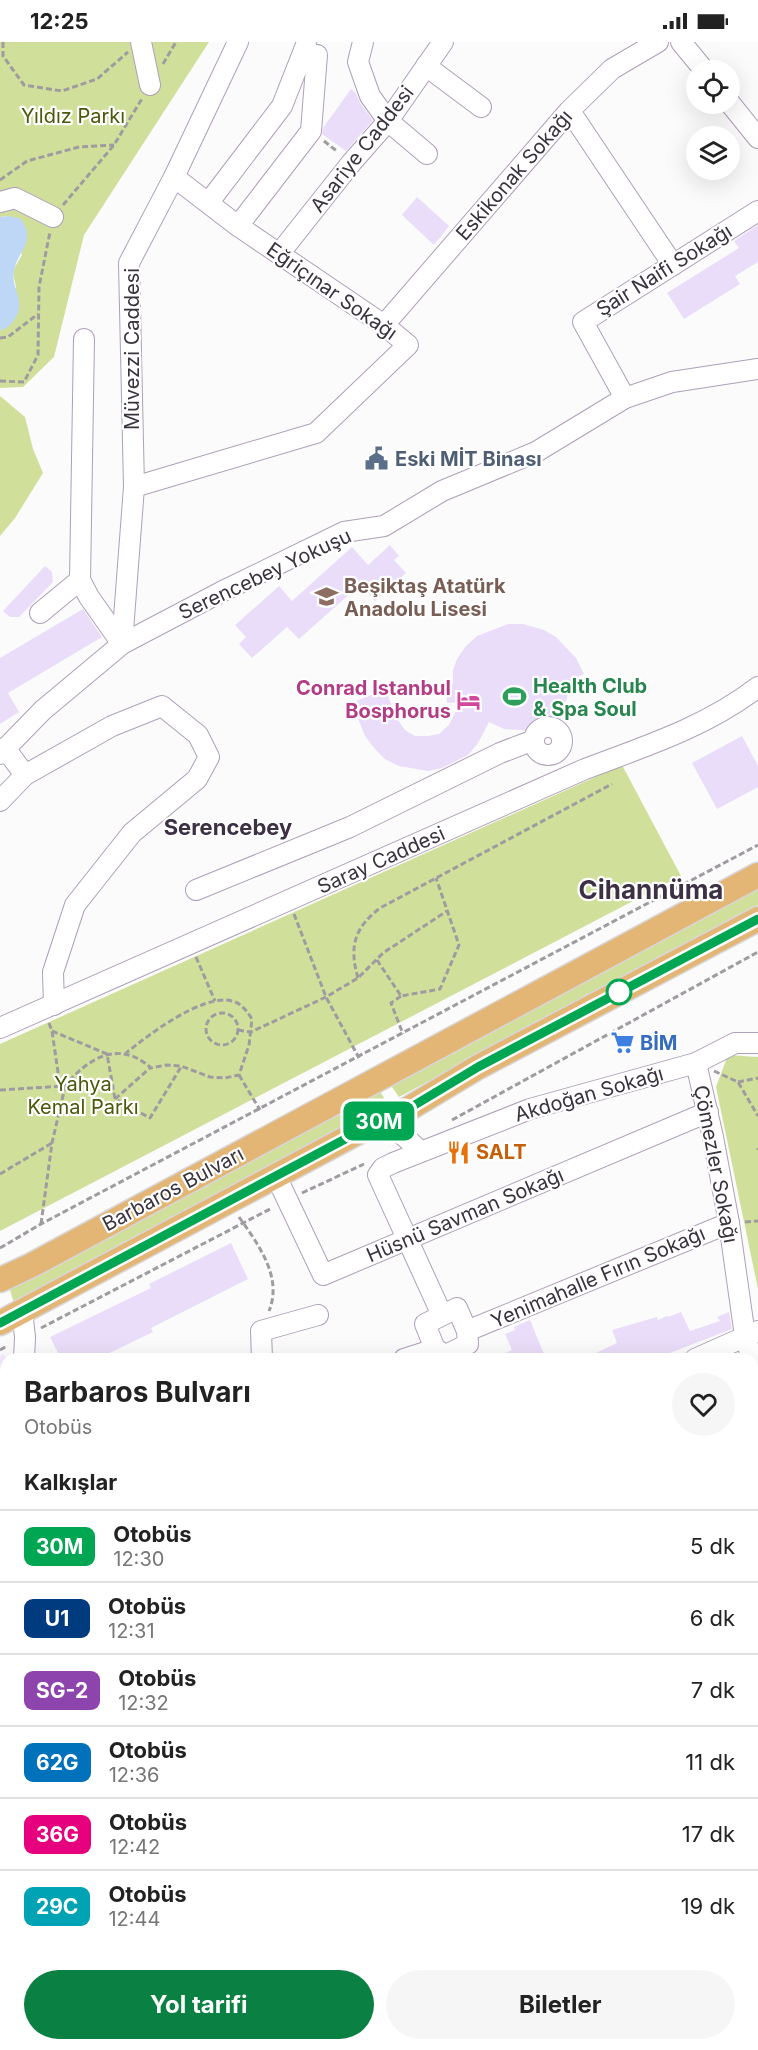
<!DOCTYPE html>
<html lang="tr">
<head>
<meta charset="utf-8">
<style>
  :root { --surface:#fff; --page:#f6f6f6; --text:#222; --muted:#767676; --line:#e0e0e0; --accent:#0b8043 }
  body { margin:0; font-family:Inter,sans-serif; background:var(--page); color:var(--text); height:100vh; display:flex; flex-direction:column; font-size:22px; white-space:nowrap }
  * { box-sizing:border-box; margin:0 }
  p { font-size:20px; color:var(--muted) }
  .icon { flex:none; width:33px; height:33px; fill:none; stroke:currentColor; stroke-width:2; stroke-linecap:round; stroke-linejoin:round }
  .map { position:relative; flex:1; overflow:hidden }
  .drawer { position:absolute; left:0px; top:1311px; width:759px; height:698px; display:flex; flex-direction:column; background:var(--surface); border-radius:18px 18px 0 0; box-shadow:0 6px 24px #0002 }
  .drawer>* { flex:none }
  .badge { padding:0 12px; border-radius:9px; font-size:21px; line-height:39px }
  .tools { position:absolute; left:686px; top:18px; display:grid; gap:12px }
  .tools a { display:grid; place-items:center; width:54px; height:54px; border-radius:50%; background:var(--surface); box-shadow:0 6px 24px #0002; font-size:30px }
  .map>.badge { position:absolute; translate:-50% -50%; box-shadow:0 0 0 3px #fff }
  h2 { padding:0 24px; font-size:22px; line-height:54px }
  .round { display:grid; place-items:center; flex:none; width:63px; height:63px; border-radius:32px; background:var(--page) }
  .overview { display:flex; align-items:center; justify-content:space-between; height:102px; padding:0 24px }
  h1 { font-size:28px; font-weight:700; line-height:45px }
  .action { display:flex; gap:12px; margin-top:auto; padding:12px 24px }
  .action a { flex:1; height:69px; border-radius:36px; background:var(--accent); color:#fff; font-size:24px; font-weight:700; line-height:69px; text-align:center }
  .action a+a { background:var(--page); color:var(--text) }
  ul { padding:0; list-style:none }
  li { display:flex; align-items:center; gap:18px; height:72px; padding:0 24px; border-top:2px solid var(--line) }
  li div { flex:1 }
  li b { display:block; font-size:22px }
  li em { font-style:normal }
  li .badge { min-width:66px; font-weight:700; text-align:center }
  .status { display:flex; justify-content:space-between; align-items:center; height:42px; padding:0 30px; background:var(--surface); direction:ltr }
  .status svg { height:16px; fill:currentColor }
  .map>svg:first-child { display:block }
</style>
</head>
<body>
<div class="status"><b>12:25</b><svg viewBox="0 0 49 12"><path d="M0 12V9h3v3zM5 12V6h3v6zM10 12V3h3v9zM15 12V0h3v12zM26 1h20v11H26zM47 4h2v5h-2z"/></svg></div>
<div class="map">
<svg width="758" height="2008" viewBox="0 0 758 2008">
  <rect width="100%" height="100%" fill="#fbfbfb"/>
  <polygon fill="#f6eafe" points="3,1312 6,1317 6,1471 0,1470 0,1314"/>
  <g fill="#d0e09a">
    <polygon points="0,0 209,0 84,193 54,315 23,345 0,346 0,288 2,288 16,245 13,232 15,225 22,213 9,174 0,175"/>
    <polygon points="0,354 25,375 33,407 43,431 15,476 0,494"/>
    <polygon points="622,723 681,834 0,1189 0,1002"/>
    <polygon points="758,846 758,863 399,1055 390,1042"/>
    <polygon points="728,1013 758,1015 758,1247 716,1045"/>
    <polygon points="379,1048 388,1062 14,1261 9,1245"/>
    <polygon points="252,2003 423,2003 416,2008 270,2008"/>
    <polygon points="484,2003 688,2002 690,2008 479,2008"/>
  </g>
  <path fill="#bed7f7" d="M 9,174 L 21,177 C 37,201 17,209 14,229 C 10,247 28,259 14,278 C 10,284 7,287 0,288 L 0,175 Z"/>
  <g fill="#eaddf9">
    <polygon points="351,47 356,51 360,61 373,78 346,109 322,92 323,86"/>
    <polygon points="417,155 449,184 434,203 402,173"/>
    <polygon points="758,183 758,220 735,234 740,242 684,277 667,251 739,206 734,199"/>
    <polygon points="390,503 399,514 394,518 406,531 375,559 361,542 299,597 287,585 252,616 239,602 246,595 235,583 279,544 292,559 352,505 368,523"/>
    <polygon points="45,524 52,530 53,540 19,575 10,575 3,569"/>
    <polygon points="83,567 102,595 8,651 19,670 0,682 0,616"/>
    <polygon points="508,582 523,582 544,588 556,595 576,616 584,632 572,638 566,659 554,675 534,689 504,687 489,680 478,701 468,713 442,726 428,729 399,724 385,717 374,706 365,694 352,661 385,647 398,678 405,688 415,694 428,694 439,692 449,683 460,660 447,661 446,642 453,642 453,628 457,617 466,604 477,594"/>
    <polygon points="742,694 758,724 758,745 717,767 692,721"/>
    <polygon points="231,1201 248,1237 151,1286 153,1290 97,1317 61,1317 50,1295 151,1246 149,1242"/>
    <polygon points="681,1270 690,1289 720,1279 717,1275 729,1270 732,1287 654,1317 583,1317 617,1301 612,1288 657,1275 658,1278 667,1274 668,1275"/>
    <polygon points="530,1278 546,1317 492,1317 512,1308 505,1292 515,1288 514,1285"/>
  </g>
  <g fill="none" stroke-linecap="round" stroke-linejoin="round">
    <defs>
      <g id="minor">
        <polyline points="141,0 150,43"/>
        <polyline points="363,0 358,20 370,54 388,79 427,112"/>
        <polyline points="681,0 704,28"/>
        <polyline points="426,24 481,65"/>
        <polyline points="729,60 758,96"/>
        <polyline points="570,69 673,223"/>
        <polyline points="0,160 15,156 53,175"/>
        <polyline points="209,160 282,64 306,3"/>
        <polyline points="238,184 311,89 317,13"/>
        <polyline points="279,212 352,120 388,79 443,0"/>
        <polyline points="384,283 569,69 612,27 658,0"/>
        <polyline points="625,356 583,280 758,169"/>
        <polyline points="134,445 316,391 408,303 384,283 238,184 174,135"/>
        <polyline points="80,538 84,297"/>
        <polyline points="40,571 80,538 89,555 122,602"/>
        <polyline points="122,602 134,445 129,221 174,135 238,0"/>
        <circle cx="548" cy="699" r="14"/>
        <polyline points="0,712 43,668 122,602 221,550 344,490 384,484 442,449 536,410 625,356 672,340 758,327"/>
        <polyline points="25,733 112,684 162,664 198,693 209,715 197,737 132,791 75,863 53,930 54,963"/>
        <polyline points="0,759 25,733 5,706"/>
        <polyline points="196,848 350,785 500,711 526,701 534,701"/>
        <path d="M 0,986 L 585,727 C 646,704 706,685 758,645"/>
        <polyline points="696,1021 713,1095 729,1181 745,1294 752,1317"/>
        <polyline points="379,1079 404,1094 420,1109"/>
        <polyline points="276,1134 323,1233 708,1070"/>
        <polygon points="457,1266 467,1289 468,1302 446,1313 435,1307 425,1282"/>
        <polyline points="22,1268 25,1295 24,1317"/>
        <polyline points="442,1273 378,1133 383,1126 393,1121 530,1067 696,1021 735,1001 758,1001"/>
        <polyline points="467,1289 729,1181"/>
        <polyline points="262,1317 261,1289 318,1273"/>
        <polyline points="404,1317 435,1307"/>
        <polyline points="695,1317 758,1289"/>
        <polyline points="753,1340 758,1335"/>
        <polyline points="753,1402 758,1400"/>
        <polyline points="753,1467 758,1475"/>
        <polyline points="753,1578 758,1574"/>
        <polyline points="0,1636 6,1637"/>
        <polyline points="753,1814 758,1819"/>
        <polyline points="0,1815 6,1816"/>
        <polyline points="0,1902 6,1903"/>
        <polyline points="753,1919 758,1915"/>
        <polyline points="336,2002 346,2008"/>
      </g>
      <g id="major">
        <polyline points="0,1238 32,1223 758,833"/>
        <polyline points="0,1281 379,1079 403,1070 478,1025 758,877"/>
        <polyline points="0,1490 6,1491"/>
        <polyline points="0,1579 6,1559"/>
        <polyline points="0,1722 6,1724"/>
        <polyline points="454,2008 460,2002"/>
      </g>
    </defs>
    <use href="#minor" stroke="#af9fb8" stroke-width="22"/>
    <use href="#major" stroke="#d8d6d8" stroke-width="27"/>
    <g stroke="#9f9ba0" stroke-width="3" stroke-dasharray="6 3" stroke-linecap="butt">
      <polyline points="3,0 3,14 24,43 62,49 97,37 128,10"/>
      <polyline points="163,22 176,0"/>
      <polyline points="324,99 338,110"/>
      <polyline points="0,138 27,119 79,105 114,103"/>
      <polyline points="63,163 114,103 143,55"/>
      <polyline points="0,296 8,295 38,272"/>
      <polyline points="0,339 24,340 38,313 39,245 50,190"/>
      <polyline points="294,872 326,955 359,1016"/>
      <polyline points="196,915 215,959"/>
      <polyline points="377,918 401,954 440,947 459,903 436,836"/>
      <path d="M 358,936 C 349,905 354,886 380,866 L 612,742"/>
      <polyline points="401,954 391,961 403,992"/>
      <circle cx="222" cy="987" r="16"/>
      <polyline points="49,981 52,989 60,1044"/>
      <polyline points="238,988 251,990 326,955 358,936 383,911 447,869"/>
      <polyline points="52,989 107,1012 115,1057 150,1076 181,1025"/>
      <polyline points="714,1029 738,1040 758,1074"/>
      <polyline points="239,1033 260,1068"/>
      <polyline points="738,1040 758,1036"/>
      <path d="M 0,1048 L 65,1044 C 88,1016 119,997 151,1026 L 166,1023 L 181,1024 L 210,1035 L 225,1036 L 239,1033 L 249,1003 L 252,977 C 247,969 241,961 232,959 C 203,951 147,994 126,1011"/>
      <polyline points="115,1057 150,1026"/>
      <polyline points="452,1078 758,910"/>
      <polyline points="758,1106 758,1108"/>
      <polyline points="0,1132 52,1101"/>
      <polyline points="302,1151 364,1122"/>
      <path d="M 239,1175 C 258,1202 283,1235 269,1269"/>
      <polyline points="745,1180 758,1179"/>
      <polyline points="41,1182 52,1101 65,1045"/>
      <polyline points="0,1206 41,1182 758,803"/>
      <polyline points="41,1286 272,1166"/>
      <polyline points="0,1308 7,1304"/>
      <polyline points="0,1856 6,1832"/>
      <polyline points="515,2002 517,2008"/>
      <polyline points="704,2002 707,2008"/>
    </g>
    <use href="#minor" stroke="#fff" stroke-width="20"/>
    <use href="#major" stroke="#e3b675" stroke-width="24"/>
  </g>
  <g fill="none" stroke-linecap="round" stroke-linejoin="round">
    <defs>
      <polyline id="line" points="0,1281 379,1079 403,1070 478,1025 758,877"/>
    </defs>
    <use href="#line" stroke="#fff" stroke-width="14"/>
    <use href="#line" stroke="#00a651" stroke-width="9"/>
  </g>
  <defs>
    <symbol id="civic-bare" viewBox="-9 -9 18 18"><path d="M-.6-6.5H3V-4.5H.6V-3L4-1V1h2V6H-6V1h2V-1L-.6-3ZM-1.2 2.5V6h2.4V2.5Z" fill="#5c6f8a" stroke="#fff" stroke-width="2.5" paint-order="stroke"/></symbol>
    <symbol id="school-bare" viewBox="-9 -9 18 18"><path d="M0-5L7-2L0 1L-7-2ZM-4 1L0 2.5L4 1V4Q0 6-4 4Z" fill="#8d6e63" stroke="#fff" stroke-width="2.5" paint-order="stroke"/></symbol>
    <symbol id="stadium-bare" viewBox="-9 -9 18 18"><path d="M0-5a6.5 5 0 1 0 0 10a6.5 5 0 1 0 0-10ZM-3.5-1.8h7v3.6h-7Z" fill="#2e9e5b" stroke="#fff" stroke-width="2.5" paint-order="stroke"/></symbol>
    <symbol id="hotel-bare" viewBox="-9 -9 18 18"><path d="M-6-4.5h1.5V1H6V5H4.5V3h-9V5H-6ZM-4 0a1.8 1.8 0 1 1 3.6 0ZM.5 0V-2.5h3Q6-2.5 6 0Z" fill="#d1479c" stroke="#fff" stroke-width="2.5" paint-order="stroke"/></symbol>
    <symbol id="supermarket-bare" viewBox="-9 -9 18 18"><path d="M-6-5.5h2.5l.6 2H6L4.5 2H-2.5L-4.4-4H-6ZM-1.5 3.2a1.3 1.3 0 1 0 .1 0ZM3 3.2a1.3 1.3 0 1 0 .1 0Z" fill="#3f7fe0" stroke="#fff" stroke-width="2.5" paint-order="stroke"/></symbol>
    <symbol id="restaurant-bare" viewBox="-9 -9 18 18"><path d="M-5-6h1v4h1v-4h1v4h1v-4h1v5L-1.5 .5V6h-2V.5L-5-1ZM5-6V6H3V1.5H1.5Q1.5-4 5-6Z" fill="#e8710a" stroke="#fff" stroke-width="2.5" paint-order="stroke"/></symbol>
  </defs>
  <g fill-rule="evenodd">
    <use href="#civic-bare" x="360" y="400" width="33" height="33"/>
    <use href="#school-bare" x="310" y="538" width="33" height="33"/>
    <use href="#stadium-bare" x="498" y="638" width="33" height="33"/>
    <use href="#hotel-bare" x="452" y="642" width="33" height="33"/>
    <use href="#supermarket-bare" x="606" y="984" width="33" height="33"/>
    <use href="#restaurant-bare" x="442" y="1094" width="33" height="33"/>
  </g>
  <circle fill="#fff" stroke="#00a651" stroke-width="3" cx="619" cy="950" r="12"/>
  <g text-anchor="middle" stroke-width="4.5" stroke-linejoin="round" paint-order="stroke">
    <g font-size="20" fill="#4b5709" stroke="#fff">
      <text x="73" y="81">Yıldız Parkı</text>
      <text x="83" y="1049">Yahya<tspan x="83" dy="23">Kemal Parkı</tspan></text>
    </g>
    <g font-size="20" fill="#3a333e" stroke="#fff">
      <text transform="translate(362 107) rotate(-52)" y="7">Asariye Caddesi</text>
      <text transform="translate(514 133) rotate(-49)" y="7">Eskikonak Sokağı</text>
      <text transform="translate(664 228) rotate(-32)" y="7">Şair Naifi Sokağı</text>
      <text transform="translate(332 249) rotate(35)" y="7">Eğriçınar Sokağı</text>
      <text transform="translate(132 307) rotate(-90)" y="7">Müvezzi Caddesi</text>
      <text transform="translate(265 532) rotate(-25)" y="7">Serencebey Yokuşu</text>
      <text transform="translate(381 818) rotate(-24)" y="7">Saray Caddesi</text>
      <text transform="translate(589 1052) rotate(-16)" y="7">Akdoğan Sokağı</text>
      <text transform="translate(716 1122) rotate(79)" y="7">Çömezler Sokağı</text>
      <text transform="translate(173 1147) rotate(-28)" y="7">Barbaros Bulvarı</text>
      <text transform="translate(465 1173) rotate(-23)" y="7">Hüsnü Savman Sokağı</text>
      <text transform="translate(598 1235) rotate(-23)" y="7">Yenimahalle Fırın Sokağı</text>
    </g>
    <g font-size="20" font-weight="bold" fill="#4e5e75" stroke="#fff" text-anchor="start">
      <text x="395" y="424">Eski MİT Binası</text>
    </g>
    <g font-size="20" font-weight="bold" fill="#785e54" stroke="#fff" text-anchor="start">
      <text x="344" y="551">Beşiktaş Atatürk<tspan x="344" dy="23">Anadolu Lisesi</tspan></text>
    </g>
    <g font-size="20" font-weight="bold" fill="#27864d" stroke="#fff" text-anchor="start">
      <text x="533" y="651">Health Club<tspan x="533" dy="23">&amp; Spa Soul</tspan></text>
    </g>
    <g font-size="20" font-weight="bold" fill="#b23c85" stroke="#fff" text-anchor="end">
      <text x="451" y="653">Conrad Istanbul<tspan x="451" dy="23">Bosphorus</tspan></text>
    </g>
    <g font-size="20" font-weight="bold" fill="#366cbe" stroke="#fff" text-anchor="start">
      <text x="640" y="1008">BİM</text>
    </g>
    <g font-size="20" font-weight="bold" fill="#c56008" stroke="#fff" text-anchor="start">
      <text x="476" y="1117">SALT</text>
    </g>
    <g font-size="22" font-weight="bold" fill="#3d3045" stroke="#fff">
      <text x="228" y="793">Serencebey</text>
    </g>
    <g font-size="26" font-weight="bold" fill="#3d3045" stroke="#fff">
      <text x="651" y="857">Cihannüma</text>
    </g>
  </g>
</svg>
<div class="tools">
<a><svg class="icon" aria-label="locate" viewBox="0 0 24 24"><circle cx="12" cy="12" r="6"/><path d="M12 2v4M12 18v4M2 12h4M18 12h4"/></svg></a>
<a><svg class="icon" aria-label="layers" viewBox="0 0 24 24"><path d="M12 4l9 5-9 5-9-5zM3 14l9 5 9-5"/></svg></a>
</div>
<b class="badge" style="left:379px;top:1079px;background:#00a651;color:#fff">30M</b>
<section class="drawer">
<div class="overview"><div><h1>Barbaros Bulvarı</h1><p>Otobüs</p></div><a class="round"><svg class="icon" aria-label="heart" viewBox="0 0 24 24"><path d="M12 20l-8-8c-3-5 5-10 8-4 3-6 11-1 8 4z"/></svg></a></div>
<h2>Kalkışlar</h2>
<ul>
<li><span class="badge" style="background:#00a651;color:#fff">30M</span><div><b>Otobüs</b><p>12:30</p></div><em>5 dk</em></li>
<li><span class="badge" style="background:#003b80;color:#fff">U1</span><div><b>Otobüs</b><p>12:31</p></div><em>6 dk</em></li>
<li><span class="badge" style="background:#8e44ad;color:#fff">SG-2</span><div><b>Otobüs</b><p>12:32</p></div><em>7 dk</em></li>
<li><span class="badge" style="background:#0072bc;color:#fff">62G</span><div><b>Otobüs</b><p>12:36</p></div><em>11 dk</em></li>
<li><span class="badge" style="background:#e6007e;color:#fff">36G</span><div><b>Otobüs</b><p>12:42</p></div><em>17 dk</em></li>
<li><span class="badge" style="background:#00a3b4;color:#fff">29C</span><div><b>Otobüs</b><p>12:44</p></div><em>19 dk</em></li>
</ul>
<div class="action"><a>Yol tarifi</a><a>Biletler</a></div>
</section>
</div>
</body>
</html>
